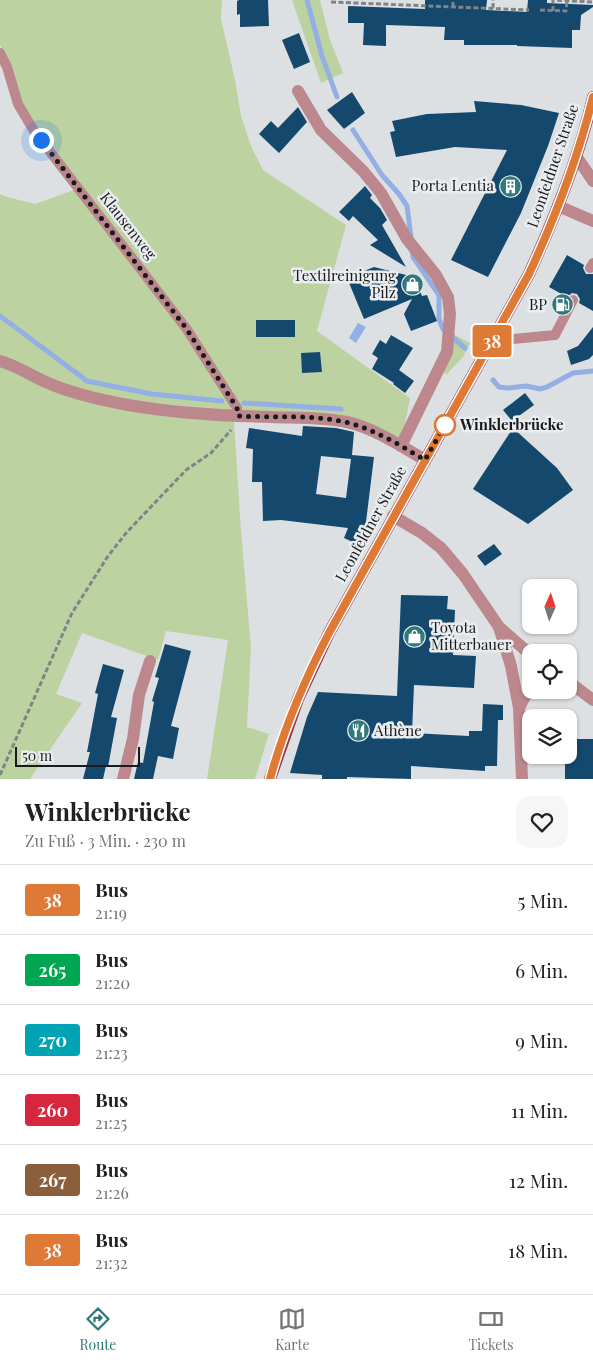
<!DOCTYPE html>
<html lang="de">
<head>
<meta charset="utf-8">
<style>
  :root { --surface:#fff; --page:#f6f6f6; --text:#202124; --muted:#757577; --line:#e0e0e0; --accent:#30797b }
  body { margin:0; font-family:"Playfair Display",serif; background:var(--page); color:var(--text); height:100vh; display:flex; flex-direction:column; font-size:19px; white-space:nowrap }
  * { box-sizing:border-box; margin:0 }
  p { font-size:16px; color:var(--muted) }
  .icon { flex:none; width:28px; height:28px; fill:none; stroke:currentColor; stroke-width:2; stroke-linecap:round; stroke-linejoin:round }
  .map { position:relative; height:779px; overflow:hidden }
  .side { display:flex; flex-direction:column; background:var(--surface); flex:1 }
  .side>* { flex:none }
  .badge { padding:0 10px; border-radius:4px; font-size:18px; line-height:32px }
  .needle { width:32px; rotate:3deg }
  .buttons { position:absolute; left:522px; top:579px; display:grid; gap:10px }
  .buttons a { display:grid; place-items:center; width:55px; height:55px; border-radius:10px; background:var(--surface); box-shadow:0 1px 4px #0004; font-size:25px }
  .scale { position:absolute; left:15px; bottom:12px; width:125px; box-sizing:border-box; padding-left:5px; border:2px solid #191a1b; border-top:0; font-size:14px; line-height:18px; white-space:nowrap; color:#191a1b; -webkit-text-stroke:4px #eaedf0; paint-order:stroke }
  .you { position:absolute; width:25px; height:25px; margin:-12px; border:4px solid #fff; border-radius:50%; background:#1a73e8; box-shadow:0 0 0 8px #1a73e833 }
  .map>.badge { position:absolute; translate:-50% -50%; box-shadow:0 0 0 2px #fff }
  .round { display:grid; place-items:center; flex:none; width:52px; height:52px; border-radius:15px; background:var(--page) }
  .summary { display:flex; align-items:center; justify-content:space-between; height:85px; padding:0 25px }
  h1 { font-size:24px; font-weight:700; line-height:38px }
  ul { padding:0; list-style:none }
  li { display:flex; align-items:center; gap:15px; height:70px; padding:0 25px; border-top:1px solid var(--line) }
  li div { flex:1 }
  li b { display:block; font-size:19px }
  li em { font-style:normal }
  li .badge { min-width:55px; font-weight:700; text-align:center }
  .dock { display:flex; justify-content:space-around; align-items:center; height:70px; border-top:1px solid var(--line); background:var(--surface); font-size:14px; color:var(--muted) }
  .dock a { display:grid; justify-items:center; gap:2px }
  .dock .active { color:var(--accent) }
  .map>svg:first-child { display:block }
</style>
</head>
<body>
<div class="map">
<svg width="593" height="779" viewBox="0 0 593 779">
  <rect width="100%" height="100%" fill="#dce0e3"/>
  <g fill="#bdd2a1">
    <polygon points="0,0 222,0 221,19 235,80 241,116 251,146 263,170 346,225 317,331 410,398 403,434 399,437 243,410 188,322 51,147 28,114 20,97 8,60 0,45"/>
    <polygon points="292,0 320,0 330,40 343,73 321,83"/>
    <polygon points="74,190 182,329 230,405 231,411 116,399 59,383 0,356 0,194 7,197 35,204"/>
    <polygon points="453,334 470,343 463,357 447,374 443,372"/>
    <polygon points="0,365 50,389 234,421 241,531 251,648 247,727 269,734 255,779 207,779 228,640 166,631 158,660 82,633 56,694 82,703 30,779 0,779"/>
  </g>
  <polygon fill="#93afe3" points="358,323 366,327 356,343 349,338"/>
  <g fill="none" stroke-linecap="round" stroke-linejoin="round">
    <g stroke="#93afe3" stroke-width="5">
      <polyline points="307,0 322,56 337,97"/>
      <polyline points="353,130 382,175 399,194 407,206 411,237"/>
      <polyline points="412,250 413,257 439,295 439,319 443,329 465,348"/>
      <polyline points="0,316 87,381 152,394 222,401"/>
      <polyline points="493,380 499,387 507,388 526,386 540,389 547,387 573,373 593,371"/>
      <polyline points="244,403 341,409"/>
    </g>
  </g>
  <g fill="#15486d" fill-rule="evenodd">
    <polygon points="239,0 268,0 269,26 240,27 240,14 237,15 237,1"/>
    <polygon points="425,0 487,0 486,10 527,12 528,0 547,0 547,3 593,5 593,7 581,15 580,30 572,30 572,48 517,46 517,45 464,45 464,40 444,40 445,27 386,25 386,46 363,45 364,23 348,23 348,6 425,9"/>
    <polygon points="299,33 310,62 294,69 282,40"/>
    <polygon points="352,92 365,113 344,129 327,110"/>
    <polygon points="474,101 521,105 559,113 548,146 521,213 488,277 451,260 507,150 455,147 396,157 390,132 395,131 392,121 427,114 476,112"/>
    <polygon points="298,107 307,122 279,153 259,134 271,121 278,128"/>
    <polygon points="365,186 372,195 370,198 380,208 387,220 382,225 406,267 370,245 378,240 353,216 349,221 339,212"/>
    <polygon points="567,255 584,265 583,268 586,274 593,274 593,311 579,303 580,299 577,294 572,293 567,297 549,287"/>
    <polygon points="374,267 414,277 422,296 427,295 437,321 411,331 404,314 412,299 364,319 347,278"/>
    <rect x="256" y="320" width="39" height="17"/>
    <polygon points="593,327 593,355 589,359 571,365 567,351 578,346"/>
    <polygon points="391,335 413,348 399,370 414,381 405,393 393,384 394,383 372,369 378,358 372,354 380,340 386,344"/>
    <polygon points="320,352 322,372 302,373 301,353"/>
    <polygon points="525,393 534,405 512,421 503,410"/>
    <path d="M 303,426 L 336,428 L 354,432 L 352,455 L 374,457 L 365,530 L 363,530 L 357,544 L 344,538 L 348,528 L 281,520 L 263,521 L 262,482 L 252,482 L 253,449 L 246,448 L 249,428 L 302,436 ZM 321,456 L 351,459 L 346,498 L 316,494 Z"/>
    <polygon points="513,428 557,468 573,490 528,524 473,489"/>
    <polygon points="494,544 502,554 485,566 477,556"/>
    <polygon points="401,595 448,596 447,609 455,610 453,655 476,656 474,688 414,685 412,733 469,736 469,731 482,731 483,704 503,705 503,720 498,720 497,766 485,766 485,771 411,766 411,779 347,777 347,779 322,779 322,775 290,773 307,717 318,692 397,696"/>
    <polygon points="165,644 191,651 171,726 179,728 173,759 158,756 153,779 134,779 138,762 143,763 154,702 152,701 159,678 155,677"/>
    <polygon points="103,664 124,670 111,717 117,718 108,767 106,766 103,779 83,779 90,752 87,752 98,694 95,693"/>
    <polygon points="569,739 593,739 593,779 565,779 565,755 569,755"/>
  </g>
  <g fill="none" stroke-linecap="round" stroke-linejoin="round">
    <g stroke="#818486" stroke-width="3" stroke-dasharray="5 2.5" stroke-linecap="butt">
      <polyline points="331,2 529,10"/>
      <polyline points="453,7 453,0"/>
      <polyline points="493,8 493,0"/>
      <polyline points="540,10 566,11 567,1"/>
      <polyline points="553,11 553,0 593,2"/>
      <polyline points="0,775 72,613 108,556 127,532 186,470 211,453 231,430"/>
    </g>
    <g stroke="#bc888e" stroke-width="10">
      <polyline points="0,53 7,67 18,104 34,131 186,328 237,408 238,416"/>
      <polyline points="590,268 593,263"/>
      <polyline points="493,341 555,335 573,300"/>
    </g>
    <g stroke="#bc888e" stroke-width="12">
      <polyline points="298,91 321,130 363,171 381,193 407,239 436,275 448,297 450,314 447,352 401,446"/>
      <polyline points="576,156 593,181"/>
      <polyline points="558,206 593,221"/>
      <path d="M 0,361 C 18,366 31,376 48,383 C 73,394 101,400 128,405 C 175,413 223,416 271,417 C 296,418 322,417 347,422 C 374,428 401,446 425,460"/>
      <polyline points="393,516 422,533 441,548 463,574 499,627 511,666 519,708 522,779"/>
      <polyline points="499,627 531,655"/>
      <polyline points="569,682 593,700"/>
      <polyline points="519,708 524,698 531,690"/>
      <polyline points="123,779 133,739 139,695 150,661"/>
    </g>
    <path stroke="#943b4c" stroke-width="12" d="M 270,779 L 298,699 L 329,633 L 529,274 C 555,217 579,158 593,97"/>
  </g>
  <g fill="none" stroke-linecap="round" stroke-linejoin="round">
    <defs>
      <path id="line" d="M 270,779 C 284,728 305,679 329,633 L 529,274 C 555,218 578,158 593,97"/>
    </defs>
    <use href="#line" stroke="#fff" stroke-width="11"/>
    <use href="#line" stroke="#de7a36" stroke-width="8"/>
    <path stroke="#191a1b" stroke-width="5" stroke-dasharray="0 9" d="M 41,140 L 186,328 L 237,408 L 238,416 C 274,418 314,414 349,423 C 376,430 401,446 425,460 L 445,425"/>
  </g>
  <defs>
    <symbol id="building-disc" viewBox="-11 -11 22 22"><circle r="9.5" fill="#30797b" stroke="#eaedf0"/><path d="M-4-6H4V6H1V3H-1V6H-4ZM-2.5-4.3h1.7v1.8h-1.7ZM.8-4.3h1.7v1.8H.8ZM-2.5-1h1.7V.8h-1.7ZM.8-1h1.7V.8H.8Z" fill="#fff"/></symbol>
    <symbol id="shop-disc" viewBox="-11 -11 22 22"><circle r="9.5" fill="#30797b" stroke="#eaedf0"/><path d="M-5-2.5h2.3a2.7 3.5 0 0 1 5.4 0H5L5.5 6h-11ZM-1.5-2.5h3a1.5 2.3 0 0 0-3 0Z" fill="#fff"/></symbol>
    <symbol id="fuel-disc" viewBox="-11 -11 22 22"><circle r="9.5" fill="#30797b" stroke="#eaedf0"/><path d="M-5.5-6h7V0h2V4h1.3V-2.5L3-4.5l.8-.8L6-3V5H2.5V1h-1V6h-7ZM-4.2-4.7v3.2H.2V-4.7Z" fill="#fff"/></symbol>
    <symbol id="restaurant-disc" viewBox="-11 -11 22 22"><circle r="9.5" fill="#30797b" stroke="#eaedf0"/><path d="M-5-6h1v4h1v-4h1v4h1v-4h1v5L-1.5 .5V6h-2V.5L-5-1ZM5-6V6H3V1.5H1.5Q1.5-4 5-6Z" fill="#fff"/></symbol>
  </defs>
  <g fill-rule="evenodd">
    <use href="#building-disc" x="498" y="174" width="25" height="25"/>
    <use href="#shop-disc" x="400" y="272" width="25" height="25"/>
    <use href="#fuel-disc" x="550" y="292" width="25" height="25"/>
    <use href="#shop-disc" x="402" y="624" width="25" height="25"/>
    <use href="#restaurant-disc" x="346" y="718" width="25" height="25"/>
  </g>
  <circle fill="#fff" stroke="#de7a36" stroke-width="2.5" cx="445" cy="425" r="10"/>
  <g text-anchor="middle" stroke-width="5" stroke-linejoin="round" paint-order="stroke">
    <g font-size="15" fill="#191a1b" stroke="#eaedf0">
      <text transform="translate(553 166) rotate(-71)" y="5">Leonfeldner Straße</text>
      <text transform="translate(128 226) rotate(52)" y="5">Klausenweg</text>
      <text transform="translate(371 524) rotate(-61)" y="5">Leonfeldner Straße</text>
    </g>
    <g font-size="15" fill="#191a1b" stroke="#eaedf0" text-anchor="end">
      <text x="494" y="191">Porta Lentia</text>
      <text x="396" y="281">Textilreinigung<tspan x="396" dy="17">Pilz</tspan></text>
      <text x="547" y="310">BP</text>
      <text x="431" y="633" text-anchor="start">Toyota<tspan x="431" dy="17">Mitterbauer</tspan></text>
      <text x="374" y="736" text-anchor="start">Athène</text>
    </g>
    <g font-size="15" font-weight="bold" fill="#191a1b" stroke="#eaedf0" text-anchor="start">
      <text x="460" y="430">Winklerbrücke</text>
    </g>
  </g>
</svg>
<div class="buttons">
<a><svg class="needle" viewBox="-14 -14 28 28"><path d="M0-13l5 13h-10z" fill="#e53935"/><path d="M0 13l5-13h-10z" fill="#757577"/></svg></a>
<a><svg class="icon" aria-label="locate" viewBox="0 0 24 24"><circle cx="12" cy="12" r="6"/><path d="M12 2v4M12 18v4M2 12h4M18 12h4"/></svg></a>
<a><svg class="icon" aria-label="layers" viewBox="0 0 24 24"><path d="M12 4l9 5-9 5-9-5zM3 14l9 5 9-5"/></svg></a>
</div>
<div class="scale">50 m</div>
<div class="you" style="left:41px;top:140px"></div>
<b class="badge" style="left:492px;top:341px;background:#de7a36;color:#fff">38</b>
</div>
<section class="side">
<div class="summary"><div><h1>Winklerbrücke</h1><p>Zu Fuß · 3 Min. · 230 m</p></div><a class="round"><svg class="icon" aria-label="heart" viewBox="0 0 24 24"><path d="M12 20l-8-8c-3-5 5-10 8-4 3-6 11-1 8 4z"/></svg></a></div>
<ul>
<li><span class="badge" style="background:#de7a36;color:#fff">38</span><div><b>Bus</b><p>21:19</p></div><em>5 Min.</em></li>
<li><span class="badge" style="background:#00a651;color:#fff">265</span><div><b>Bus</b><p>21:20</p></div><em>6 Min.</em></li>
<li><span class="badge" style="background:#00a3b4;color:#fff">270</span><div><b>Bus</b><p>21:23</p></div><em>9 Min.</em></li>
<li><span class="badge" style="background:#d7263d;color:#fff">260</span><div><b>Bus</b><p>21:25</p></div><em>11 Min.</em></li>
<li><span class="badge" style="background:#8b5e3c;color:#fff">267</span><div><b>Bus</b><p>21:26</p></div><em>12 Min.</em></li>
<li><span class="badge" style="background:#de7a36;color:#fff">38</span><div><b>Bus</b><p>21:32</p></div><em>18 Min.</em></li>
</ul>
</section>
<nav class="dock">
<a class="active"><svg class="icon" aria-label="directions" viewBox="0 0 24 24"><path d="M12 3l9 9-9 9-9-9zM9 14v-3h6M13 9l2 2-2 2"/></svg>Route</a>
<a><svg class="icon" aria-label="map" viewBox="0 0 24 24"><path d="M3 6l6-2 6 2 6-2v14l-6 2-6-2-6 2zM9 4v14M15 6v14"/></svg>Karte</a>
<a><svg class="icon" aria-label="tickets" viewBox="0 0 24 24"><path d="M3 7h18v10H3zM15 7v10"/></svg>Tickets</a>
</nav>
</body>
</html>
